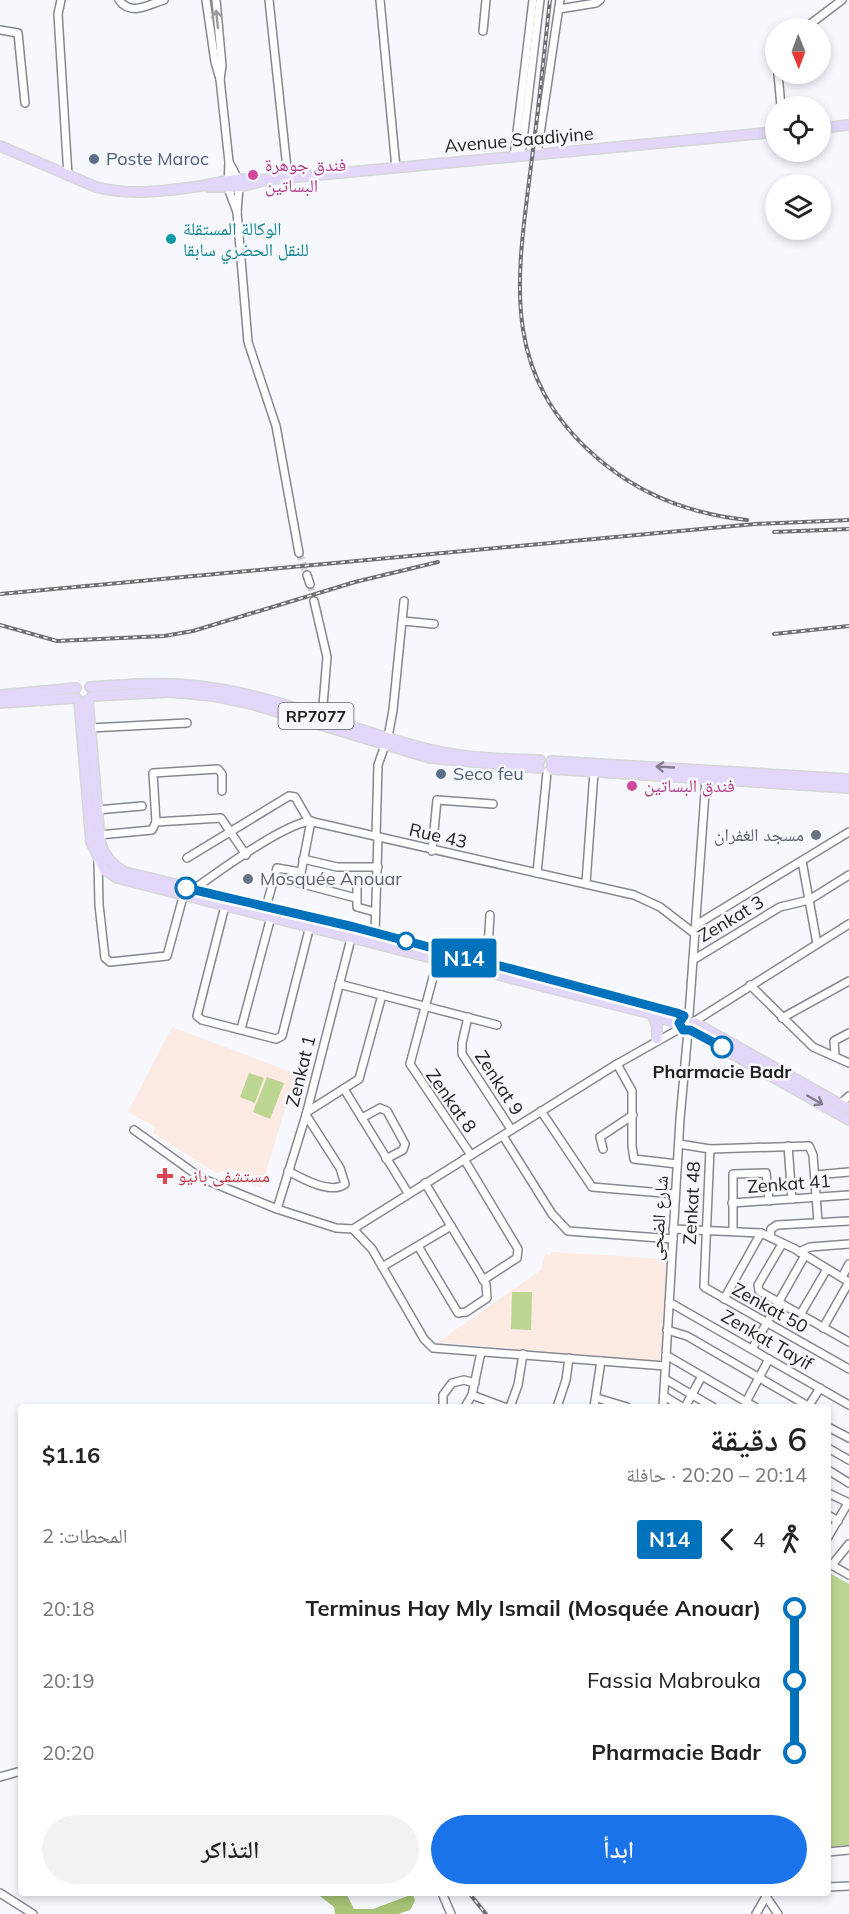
<!DOCTYPE html>
<html lang="ar">
<head>
<meta charset="utf-8">
<style>
  :root { --surface:#fff; --page:#f2f2f2; --text:#222; --muted:#767676; --accent:#1a73e8 }
  body { margin:0; font-family:Mulish,"Noto Naskh Arabic",sans-serif; background:var(--page); color:var(--text); direction:rtl; height:100vh; display:flex; flex-direction:column; font-size:22px; white-space:nowrap }
  * { box-sizing:border-box; margin:0 }
  p { font-size:20px; color:var(--muted) }
  .icon { flex:none; width:33px; height:33px; fill:none; stroke:currentColor; stroke-width:2; stroke-linecap:round; stroke-linejoin:round }
  .map { position:relative; flex:1; overflow:hidden; direction:ltr }
  .panel { position:absolute; left:18px; top:1404px; width:813px; height:492px; display:flex; flex-direction:column; background:var(--surface); border-radius:6px; box-shadow:0 3px 9px #0003; direction:rtl }
  .panel>* { flex:none }
  .badge { padding:0 12px; border-radius:4px; font-size:21px; line-height:39px }
  .needle { width:39px; rotate:179deg }
  .buttons { position:absolute; left:765px; top:18px; display:grid; gap:12px }
  .buttons a { display:grid; place-items:center; width:66px; height:66px; border-radius:50%; background:var(--surface); box-shadow:0 3px 9px #0003; font-size:30px }
  .map>.badge { position:absolute; translate:-50% -50%; box-shadow:0 0 0 3px #fff }
  .legs { display:flex; align-items:center; gap:9px; height:66px; padding:0 24px; font-size:20px }
  .legs p { margin-inline-start:auto }
  .summary { display:flex; align-items:center; justify-content:space-between; height:102px; padding:0 24px }
  h1 { font-size:33px; font-weight:600; line-height:45px }
  .primary-button { display:flex; gap:12px; margin-top:auto; padding:12px 24px }
  .primary-button a { flex:1; height:69px; border-radius:36px; background:var(--accent); color:#fff; font-size:24px; font-weight:600; line-height:69px; text-align:center }
  .primary-button a+a { background:var(--page); color:var(--text) }
  ul { padding:0 24px; list-style:none }
  li { display:flex; align-items:center; gap:21px; height:72px; font-size:22px }
  li i { display:grid; place-items:center; width:9px; height:100%; margin:0 8px; background:currentColor }
  li i::after { content:''; width:15px; height:15px; margin:-8px; border:4px solid; border-radius:50%; background:var(--surface) }
  li p { margin-inline-start:auto }
  li:first-child i { background:linear-gradient(#0000 50%,currentColor 0) }
  li:last-child i { background:linear-gradient(currentColor 50%,#0000 0) }
  .map>svg:first-child { display:block }
</style>
</head>
<body>
<div class="map">
<svg width="849" height="1914" viewBox="0 0 849 1914">
  <rect width="100%" height="100%" fill="#f6f8fe"/>
  <g fill="#fdeae2">
    <polygon points="172,1027 296,1074 261,1188 247,1183 244,1174 230,1169 216,1173 153,1133 155,1127 128,1112"/>
    <polygon points="552,1252 667,1259 660,1361 438,1342 541,1270 545,1253 549,1255"/>
  </g>
  <g fill="#bcd591">
    <polygon points="249,1073 264,1078 255,1103 240,1097"/>
    <polygon points="267,1077 284,1083 270,1119 253,1112"/>
    <polygon points="512,1292 532,1292 531,1330 511,1329"/>
    <polygon points="828,1572 849,1584 849,1845 828,1847"/>
  </g>
  <polygon fill="#a6c275" points="316,1893 346,1893 354,1909 373,1909 413,1894 415,1901 410,1910 398,1914 335,1914 334,1907"/>
  <g fill="none" stroke-linecap="round" stroke-linejoin="round">
    <g stroke="#cbcdd2" stroke-width="7" stroke-dasharray="7 3.5" stroke-linecap="butt">
      <polyline points="299,553 307,575"/>
      <polyline points="310,584 314,601"/>
    </g>
    <defs>
      <g id="minor">
        <polyline points="61,0 58,14 68,176"/>
        <path d="M 119,0 C 132,17 149,4 164,0"/>
        <polyline points="206,0 215,62 220,79 229,162 228,188 237,212"/>
        <polyline points="216,0 222,66 220,79"/>
        <polyline points="269,0 288,178"/>
        <polyline points="380,0 396,168"/>
        <polyline points="559,9 596,3 600,0"/>
        <polyline points="805,28 842,0"/>
        <polyline points="0,30 18,33 25,103"/>
        <polyline points="483,31 486,0"/>
        <polyline points="778,74 781,106"/>
        <polyline points="537,154 560,0"/>
        <polyline points="521,156 540,0"/>
        <polyline points="514,157 533,0"/>
        <polyline points="229,162 238,179 239,187 237,212 248,342 276,426 299,553"/>
        <polyline points="307,575 310,584"/>
        <polyline points="314,601 327,657 322,717"/>
        <polyline points="403,621 434,624"/>
        <polyline points="90,728 187,723"/>
        <polyline points="388,737 393,710 404,601"/>
        <polyline points="97,810 142,806"/>
        <polyline points="311,821 299,883 356,898"/>
        <polyline points="156,822 153,773 218,769 222,774 222,791"/>
        <polyline points="99,835 152,830 156,822 221,818 246,855"/>
        <polyline points="376,836 378,765 385,745"/>
        <polyline points="432,851 437,800 493,804"/>
        <polyline points="187,858 289,796 295,797 309,821"/>
        <polyline points="303,859 337,867 378,867"/>
        <path d="M 98,860 L 99,905 L 105,958 L 110,962 L 167,956 L 183,897 C 211,877 278,827 309,821 L 634,895 L 660,907 L 695,934"/>
        <polyline points="802,861 817,944"/>
        <polyline points="537,873 547,772"/>
        <polyline points="586,883 594,772"/>
        <polyline points="357,884 357,907 375,912"/>
        <polyline points="225,906 197,1016 202,1020 276,1039 282,1036 312,918"/>
        <polyline points="266,907 277,868 300,872"/>
        <polyline points="696,925 849,832"/>
        <polyline points="375,933 378,837"/>
        <polyline points="439,955 410,1064 471,1155"/>
        <polyline points="693,960 780,907 809,900 849,875"/>
        <polyline points="487,964 490,915"/>
        <polyline points="339,984 497,1025"/>
        <polyline points="750,985 813,1047 849,1063"/>
        <polyline points="689,1015 706,779"/>
        <polyline points="468,1017 462,1043 462,1054 511,1129"/>
        <polyline points="782,1018 849,981"/>
        <polyline points="695,1021 849,924"/>
        <polyline points="241,1029 272,913"/>
        <polyline points="835,1055 834,1041 849,1033"/>
        <polyline points="617,1064 632,1091 632,1146 634,1159 677,1164"/>
        <polyline points="344,1089 408,1193"/>
        <polyline points="840,1104 849,1096"/>
        <polyline points="541,1111 592,1187 675,1194"/>
        <polyline points="307,1112 359,1079 382,995"/>
        <polyline points="362,1118 380,1108 387,1111 405,1144 403,1150 386,1159"/>
        <polyline points="134,1130 201,1178 277,1209 336,1228 353,1229 617,1064 681,1028"/>
        <polyline points="503,1136 552,1214 568,1231 673,1239"/>
        <polyline points="679,1144 710,1149 809,1146 813,1155 818,1222"/>
        <polyline points="788,1146 792,1199"/>
        <polyline points="603,1149 600,1137 633,1115"/>
        <polyline points="710,1149 704,1287 849,1369"/>
        <polyline points="464,1159 518,1249 517,1258 483,1280"/>
        <path d="M 288,1171 C 301,1178 331,1195 345,1184 L 340,1168 L 306,1115"/>
        <polyline points="815,1175 849,1172"/>
        <polyline points="732,1203 849,1195"/>
        <polyline points="277,1209 306,1115 354,927"/>
        <polyline points="353,1229 372,1249 424,1339 433,1348 665,1366"/>
        <polyline points="673,1229 761,1233 795,1249 849,1282"/>
        <polyline points="733,1231 733,1174 766,1173 769,1201"/>
        <polyline points="770,1237 771,1229 777,1225 849,1221"/>
        <polyline points="782,1244 758,1285 759,1291 849,1342"/>
        <polyline points="418,1246 458,1313 466,1312 487,1298 486,1284 425,1183"/>
        <polyline points="799,1252 810,1247 849,1244"/>
        <polyline points="382,1267 451,1226"/>
        <polyline points="842,1277 849,1264"/>
        <polyline points="724,1299 761,1233"/>
        <polyline points="669,1302 849,1405"/>
        <polyline points="800,1315 827,1269"/>
        <polyline points="823,1328 849,1282"/>
        <polyline points="667,1330 687,1336 808,1406"/>
        <polyline points="752,1349 804,1257"/>
        <polyline points="666,1355 755,1407"/>
        <polyline points="665,1379 713,1407"/>
        <polyline points="472,1395 504,1407"/>
        <polyline points="664,1396 682,1407"/>
        <polyline points="597,1398 627,1407"/>
        <polyline points="746,1402 769,1359"/>
        <polyline points="443,1407 443,1395 452,1383 464,1380 475,1383"/>
        <polyline points="465,1407 472,1395 481,1352"/>
        <polyline points="510,1407 518,1385 523,1354"/>
        <polyline points="557,1407 566,1380 569,1358"/>
        <polyline points="594,1407 601,1361"/>
        <polyline points="663,1407 680,1119 688,1031"/>
        <polyline points="685,1407 702,1376"/>
        <polyline points="808,1407 820,1388"/>
        <polyline points="828,1427 849,1438"/>
        <polyline points="828,1448 849,1460"/>
        <polyline points="828,1470 849,1483"/>
        <polyline points="828,1493 849,1503"/>
        <polyline points="828,1515 838,1521"/>
        <polyline points="828,1537 848,1503"/>
        <polyline points="828,1563 849,1575"/>
        <polyline points="832,1565 849,1544"/>
        <polyline points="0,1777 21,1771"/>
        <polyline points="828,1852 849,1850"/>
        <polyline points="828,1887 849,1886"/>
        <polyline points="0,1893 33,1914"/>
        <polyline points="442,1893 451,1914"/>
        <polyline points="765,1895 778,1914"/>
        <polyline points="756,1914 768,1893"/>
      </g>
      <g id="major">
        <polyline points="820,128 849,125"/>
        <path d="M 0,146 L 96,187 C 128,196 168,191 200,186 C 222,182 242,176 265,180 L 776,132"/>
        <polyline points="209,187 239,187 263,181"/>
        <path d="M 90,687 C 131,684 172,681 213,688 C 288,699 358,733 432,750 C 467,758 504,759 540,760"/>
        <polyline points="0,695 76,688"/>
        <polyline points="92,696 171,692 213,696 255,705 430,758 539,768"/>
        <path d="M 88,700 L 100,840 C 103,854 112,865 125,872 L 354,927 L 684,1016"/>
        <polyline points="79,701 91,842 104,869 117,878 652,1014 680,1025"/>
        <polyline points="0,703 76,698"/>
        <polyline points="551,761 849,779"/>
        <polyline points="551,769 849,788"/>
        <polyline points="652,1014 657,1026 657,1039"/>
        <polyline points="695,1023 849,1109"/>
        <polyline points="690,1030 849,1120"/>
      </g>
    </defs>
    <use href="#minor" stroke="#86888f" stroke-width="10"/>
    <use href="#major" stroke="#d7d7d7" stroke-width="12"/>
    <use href="#minor" stroke="#fff" stroke-width="7"/>
    <use href="#major" stroke="#e2d7f8" stroke-width="9"/>
    <defs>
      <g id="rail">
        <path d="M 550,0 C 544,53 539,105 532,158 C 518,273 497,370 595,456 C 639,495 690,514 747,520"/>
        <polyline points="774,532 849,529"/>
        <polyline points="0,594 755,524 849,520"/>
        <polyline points="0,625 57,641 164,636 193,631 355,582 438,562"/>
        <polyline points="774,634 849,626"/>
        <polyline points="469,1893 486,1914"/>
      </g>
    </defs>
    <use href="#rail" stroke="#6e7073" stroke-width="4"/>
    <use href="#rail" stroke="#f6f8fe" stroke-width="1.5" stroke-dasharray="4.5" stroke-linecap="butt"/>
  </g>
  <defs><path id="oneway-shaft" d="M-6 0H5M1.5-3L5.5 0L1.5 3" fill="none" stroke-width="1.6" stroke-linecap="round" stroke-linejoin="round" transform="scale(1.5)"/></defs>
  <use stroke="#9b9b9c" href="#oneway-shaft" transform="translate(217 19) rotate(-96)"/>
  <g stroke="#817c8e">
    <use href="#oneway-shaft" transform="translate(665 767) rotate(-177)"/>
    <use href="#oneway-shaft" transform="translate(815 1100) rotate(30)"/>
  </g>
  <g fill="none" stroke-linecap="round" stroke-linejoin="round">
    <defs>
      <polyline id="line-1" points="186,888 354,927 677,1013 684,1016 679,1023 683,1030 690,1030 722,1047"/>
    </defs>
    <use href="#line-1" stroke="#fff" stroke-width="14"/>
    <use href="#line-1" stroke="#0072bc" stroke-width="9"/>
  </g>
  <g fill="#5c6f8a" stroke="#f6f8fe" stroke-width="2">
    <circle cx="94" cy="159" r="6"/>
    <circle cx="441" cy="774" r="6"/>
  </g>
  <g fill="#d1479c" stroke="#f6f8fe" stroke-width="2">
    <circle cx="253" cy="175" r="6"/>
    <circle cx="632" cy="786" r="6"/>
  </g>
  <circle fill="#0f9aa8" stroke="#f6f8fe" stroke-width="2" cx="171" cy="239" r="6"/>
  <g fill="#6b7280" stroke="#f6f8fe" stroke-width="2">
    <circle cx="816" cy="835" r="6"/>
    <circle cx="248" cy="879" r="6"/>
  </g>
  <g fill="#fff" stroke="#0072bc" stroke-width="3">
    <circle cx="186" cy="888" r="10"/>
    <circle cx="406" cy="941" r="8"/>
    <circle cx="722" cy="1047" r="10"/>
  </g>
  <path fill="#e0444e" stroke="#f6f8fe" stroke-width="2" d="M162 1167h6v6h6v6h-6v6h-6v-6h-6v-6h6z"/>
  <g text-anchor="middle" stroke-width="5" stroke-linejoin="round" paint-order="stroke">
    <rect fill="#f6f8fe" stroke="#606265" stroke-width="1.5" x="278.5" y="703" width="75" height="26" rx="4.5"/>
    <g font-size="16" font-weight="bold" fill="#202123">
      <text x="316" y="722">RP7077</text>
    </g>
    <g font-size="18" fill="#202123" stroke="#f6f8fe">
      <text transform="translate(519 140) rotate(-5)" y="6">Avenue Saadiyine</text>
      <text transform="translate(438 836) rotate(13)" y="6">Rue 43</text>
      <text transform="translate(731 919) rotate(-31)" y="6">Zenkat 3</text>
      <text transform="translate(301 1071) rotate(-76)" y="6">Zenkat 1</text>
      <text transform="translate(499 1083) rotate(57)" y="6">Zenkat 9</text>
      <text transform="translate(451 1101) rotate(55)" y="6">Zenkat 8</text>
      <text transform="translate(789 1184) rotate(-4)" y="6">Zenkat 41</text>
      <text transform="translate(692 1203) rotate(-87)" y="6">Zenkat 48</text>
      <text transform="translate(659 1218) rotate(-86)" y="6">شارع الضحى</text>
      <text transform="translate(770 1308) rotate(29)" y="6">Zenkat 50</text>
      <text transform="translate(767 1340) rotate(30)" y="6">Zenkat Tayif</text>
    </g>
    <g font-size="18" fill="#4e5e75" stroke="#f6f8fe" text-anchor="start">
      <text x="106" y="165">Poste Maroc</text>
      <text x="453" y="780">Seco feu</text>
    </g>
    <g font-size="18" fill="#b23c85" stroke="#f6f8fe" text-anchor="start">
      <text x="265" y="171">فندق جوهرة<tspan x="265" dy="21">البساتين</tspan></text>
      <text x="644" y="792">فندق البساتين</text>
    </g>
    <g font-size="18" fill="#0d838f" stroke="#f6f8fe" text-anchor="start">
      <text x="183" y="235">الوكالة المستقلة<tspan x="183" dy="21">للنقل الحضري سابقا</tspan></text>
    </g>
    <g font-size="18" fill="#5b616d" stroke="#f6f8fe" text-anchor="end">
      <text x="804" y="841">مسجد الغفران</text>
      <text x="260" y="885" text-anchor="start">Mosquée Anouar</text>
    </g>
    <g font-size="18" font-weight="bold" fill="#202123" stroke="#f6f8fe">
      <text x="722" y="1078">Pharmacie Badr</text>
    </g>
    <g font-size="18" fill="#be3a42" stroke="#f6f8fe" text-anchor="start">
      <text x="178" y="1182">مستشفى بانيو</text>
    </g>
  </g>
</svg>
<div class="buttons">
<a><svg class="needle" viewBox="-14 -14 28 28"><path d="M0-13l5 13h-10z" fill="#e53935"/><path d="M0 13l5-13h-10z" fill="#767676"/></svg></a>
<a><svg class="icon" aria-label="locate" viewBox="0 0 24 24"><circle cx="12" cy="12" r="6"/><path d="M12 2v4M12 18v4M2 12h4M18 12h4"/></svg></a>
<a><svg class="icon" aria-label="layers" viewBox="0 0 24 24"><path d="M12 4l9 5-9 5-9-5zM3 14l9 5 9-5"/></svg></a>
</div>
<b class="badge" style="left:464px;top:958px;background:#0072bc;color:#fff">N14</b>
<section class="panel">
<div class="summary"><div><h1>6 دقيقة</h1><p>20:14 – 20:20 · حافلة</p></div><b>$1.16</b></div>
<div class="legs"><svg class="icon" aria-label="walk" viewBox="0 0 24 24"><circle cx="13" cy="4" r="2"/><path d="M13 8l-2 6 4 7M11 14l-3 7M7 12l3-4h3l4 4"/></svg>4<svg class="icon" aria-label="back" viewBox="0 0 24 24"><path d="M15 5l-7 7 7 7"/></svg><b class="badge" style="background:#0072bc;color:#fff">N14</b><p>المحطات: 2</p></div>
<ul>
<li><i style="color:#0072bc"></i><b>Terminus Hay Mly Ismail (Mosquée Anouar)</b><p>20:18</p></li>
<li><i style="color:#0072bc"></i><span>Fassia Mabrouka</span><p>20:19</p></li>
<li><i style="color:#0072bc"></i><b>Pharmacie Badr</b><p>20:20</p></li>
</ul>
<div class="primary-button"><a>ابدأ</a><a>التذاكر</a></div>
</section>
</div>
</body>
</html>
